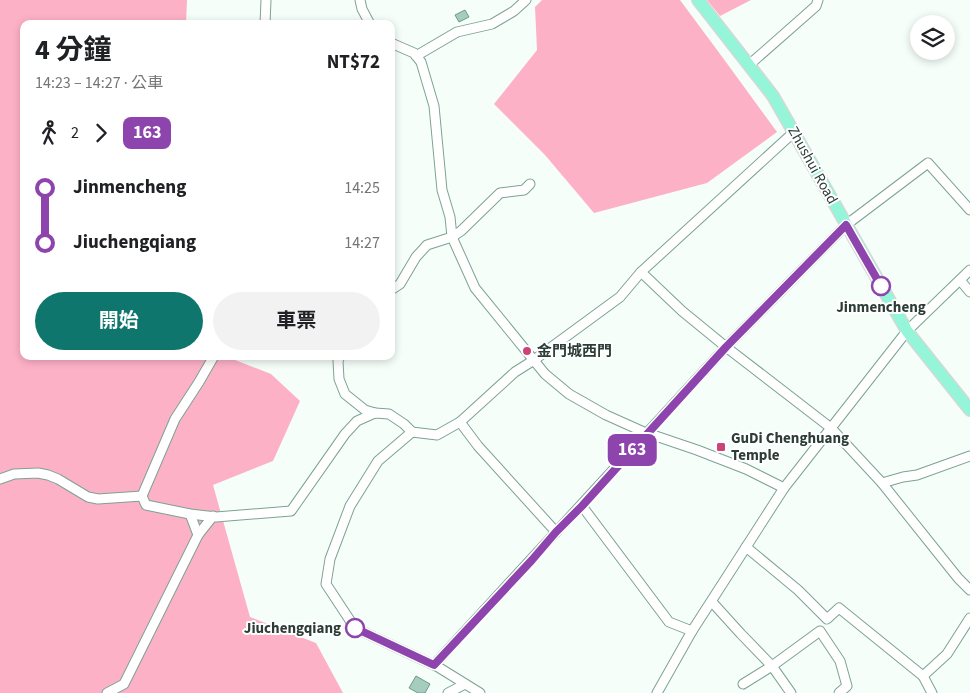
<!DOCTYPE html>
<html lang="zh-TW">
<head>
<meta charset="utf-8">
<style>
  :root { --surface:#fff; --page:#f2f2f2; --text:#202124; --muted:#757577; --accent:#0f766e }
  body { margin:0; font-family:"Source Sans 3","Noto Sans TC",sans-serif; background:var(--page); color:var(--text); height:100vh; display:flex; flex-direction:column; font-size:19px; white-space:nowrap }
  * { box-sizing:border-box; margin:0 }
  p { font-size:16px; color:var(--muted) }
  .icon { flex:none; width:28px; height:28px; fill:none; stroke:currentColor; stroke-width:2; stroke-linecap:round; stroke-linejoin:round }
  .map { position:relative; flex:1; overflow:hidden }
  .panel { position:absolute; left:20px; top:20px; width:375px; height:340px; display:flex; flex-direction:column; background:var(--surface); border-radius:10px; box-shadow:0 2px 8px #0003 }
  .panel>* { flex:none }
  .badge { padding:0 10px; border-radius:8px; font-size:18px; line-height:32px }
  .buttons { position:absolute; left:910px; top:15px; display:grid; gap:10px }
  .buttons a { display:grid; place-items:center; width:45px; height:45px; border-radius:50%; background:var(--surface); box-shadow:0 2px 8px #0003; font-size:25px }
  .map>.badge { position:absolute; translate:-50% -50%; box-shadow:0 0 0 2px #fff }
  .legs { display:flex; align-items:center; gap:8px; height:55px; padding:0 15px; font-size:16px }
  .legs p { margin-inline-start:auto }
  .overview { display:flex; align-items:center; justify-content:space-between; height:85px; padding:0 15px }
  h1 { font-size:28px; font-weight:700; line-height:38px }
  .cta { display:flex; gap:10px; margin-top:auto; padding:10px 15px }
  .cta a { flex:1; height:58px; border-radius:30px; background:var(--accent); color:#fff; font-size:20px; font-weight:700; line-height:58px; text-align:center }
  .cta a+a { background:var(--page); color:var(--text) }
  ul { padding:0 15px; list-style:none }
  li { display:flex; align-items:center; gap:18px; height:55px; font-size:19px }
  li i { display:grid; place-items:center; width:8px; height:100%; margin:0 6px; background:currentColor }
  li i::after { content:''; width:12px; height:12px; margin:-6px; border:4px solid; border-radius:50%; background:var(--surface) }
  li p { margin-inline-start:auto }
  li:first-child i { background:linear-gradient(#0000 50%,currentColor 0) }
  li:last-child i { background:linear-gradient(currentColor 50%,#0000 0) }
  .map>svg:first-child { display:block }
</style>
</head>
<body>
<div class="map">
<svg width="970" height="693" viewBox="0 0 970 693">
  <rect width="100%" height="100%" fill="#f6fefa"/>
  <g fill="#fdb1c7">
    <polygon points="0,0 187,0 186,24 24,24 24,356 225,356 271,374 300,401 273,461 213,485 250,617 316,643 343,693 0,693"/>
    <polygon points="542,0 680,0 723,58 777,132 707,183 594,213 545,155 494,104 537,50 535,7"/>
    <polygon points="707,0 751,0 720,16"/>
  </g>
  <g fill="#a5cdbd" stroke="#72988a">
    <polygon points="465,10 469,17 459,22 455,15"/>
    <polygon points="416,676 430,684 425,693 418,693 409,688"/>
  </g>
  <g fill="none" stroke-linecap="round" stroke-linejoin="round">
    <defs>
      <g id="minor">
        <polyline points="360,0 362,9 370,24"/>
        <polyline points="265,24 266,0"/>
        <polyline points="391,43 414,53 421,62 434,106 442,190 450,217 452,237 475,288 545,374 569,394 606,415 644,432 697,450 746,469 784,488"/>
        <polyline points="416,56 457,32 492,24 514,11 526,0"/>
        <polyline points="749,65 816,6 818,0"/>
        <polyline points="641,272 682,311 726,347 831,428 882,483 958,578 970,590"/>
        <polyline points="960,280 970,292"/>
        <polyline points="391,290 400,284 416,257 427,245 452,237 461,231 500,193 524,190 530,184"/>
        <polyline points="214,356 199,382 175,419 142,496 146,505 190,514 216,517 291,511 345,434 357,421 375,413 389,414 404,424 412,432"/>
        <polyline points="340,356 338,361 339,379 345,394 365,410 375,413"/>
        <polyline points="460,422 478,446 556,532"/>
        <polyline points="0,479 14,474 38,473 48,475 58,479 88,497 98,499 142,496"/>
        <polyline points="882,483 903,477 917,475 970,456"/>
        <polyline points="582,506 669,622 692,631"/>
        <polyline points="198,535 213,516"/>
        <polyline points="746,547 798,590 827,619 839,608 923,676"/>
        <polyline points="712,602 741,634 772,666 791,693"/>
        <polyline points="434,665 726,347 846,225 928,163 970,210"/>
        <polyline points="743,684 772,666 820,631 840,661 847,686 839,693"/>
        <polyline points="107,693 124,684 198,535 190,514"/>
        <polyline points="448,693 465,684"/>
        <polyline points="480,693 438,667 355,628 326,584 330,559 350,506 378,461 412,432 437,435 460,422 515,372 534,360 620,297 641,272 794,132"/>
        <polyline points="657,693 692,631 784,488 907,331 970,270"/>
        <polyline points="932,693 923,676 947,654 970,618"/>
      </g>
      <polyline id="major" points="698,0 773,96 907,331 970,410"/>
    </defs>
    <use href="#minor" stroke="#7da294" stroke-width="11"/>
    <use href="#major" stroke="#d5d8d7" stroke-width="14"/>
    <use href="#minor" stroke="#fff" stroke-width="9"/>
    <use href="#major" stroke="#94f5d9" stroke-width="11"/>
  </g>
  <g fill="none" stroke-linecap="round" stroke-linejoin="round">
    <defs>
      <polyline id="line-1" points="355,628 434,665 532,560 556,532 582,506 726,347 846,225 881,286"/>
    </defs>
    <use href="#line-1" stroke="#fff" stroke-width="11"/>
    <use href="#line-1" stroke="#8e44ad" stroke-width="8"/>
  </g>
  <g fill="#fff" stroke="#8e44ad" stroke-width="2.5">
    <circle cx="881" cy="286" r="9"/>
    <circle cx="355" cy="628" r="9"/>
  </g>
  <g fill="#cd4279" stroke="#fff" stroke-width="2">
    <circle cx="527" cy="351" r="5"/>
    <rect x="716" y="442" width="10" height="10" rx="2.5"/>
  </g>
  <g text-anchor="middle" stroke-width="4" stroke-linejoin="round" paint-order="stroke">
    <g font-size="15" fill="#2c3c36" stroke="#fff">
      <text transform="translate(813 165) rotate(61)" y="5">Zhushui Road</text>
    </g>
    <g font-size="15" font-weight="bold" fill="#2c3c36" stroke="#fff">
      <text x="881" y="312">Jinmencheng</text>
      <text x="341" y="633" text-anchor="end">Jiuchengqiang</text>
    </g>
    <g font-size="15" font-weight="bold" fill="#2c3c36" stroke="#fff" text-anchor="start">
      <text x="537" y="356">金門城西門</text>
      <text x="731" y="443">GuDi Chenghuang<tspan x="731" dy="17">Temple</tspan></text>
    </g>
  </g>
</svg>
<div class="buttons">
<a><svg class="icon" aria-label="layers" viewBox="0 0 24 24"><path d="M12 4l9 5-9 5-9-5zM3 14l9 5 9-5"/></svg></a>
</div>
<b class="badge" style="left:632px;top:450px;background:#8e44ad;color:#fff">163</b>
<section class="panel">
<div class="overview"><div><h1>4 分鐘</h1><p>14:23 – 14:27 · 公車</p></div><b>NT$72</b></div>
<div class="legs"><svg class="icon" aria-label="walk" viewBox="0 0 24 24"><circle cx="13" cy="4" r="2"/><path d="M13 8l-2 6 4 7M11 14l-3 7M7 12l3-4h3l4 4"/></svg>2<svg class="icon" aria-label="forward" viewBox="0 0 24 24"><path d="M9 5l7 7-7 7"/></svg><b class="badge" style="background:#8e44ad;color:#fff">163</b></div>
<ul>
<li><i style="color:#8e44ad"></i><b>Jinmencheng</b><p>14:25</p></li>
<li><i style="color:#8e44ad"></i><b>Jiuchengqiang</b><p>14:27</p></li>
</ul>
<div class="cta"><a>開始</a><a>車票</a></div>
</section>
</div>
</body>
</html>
